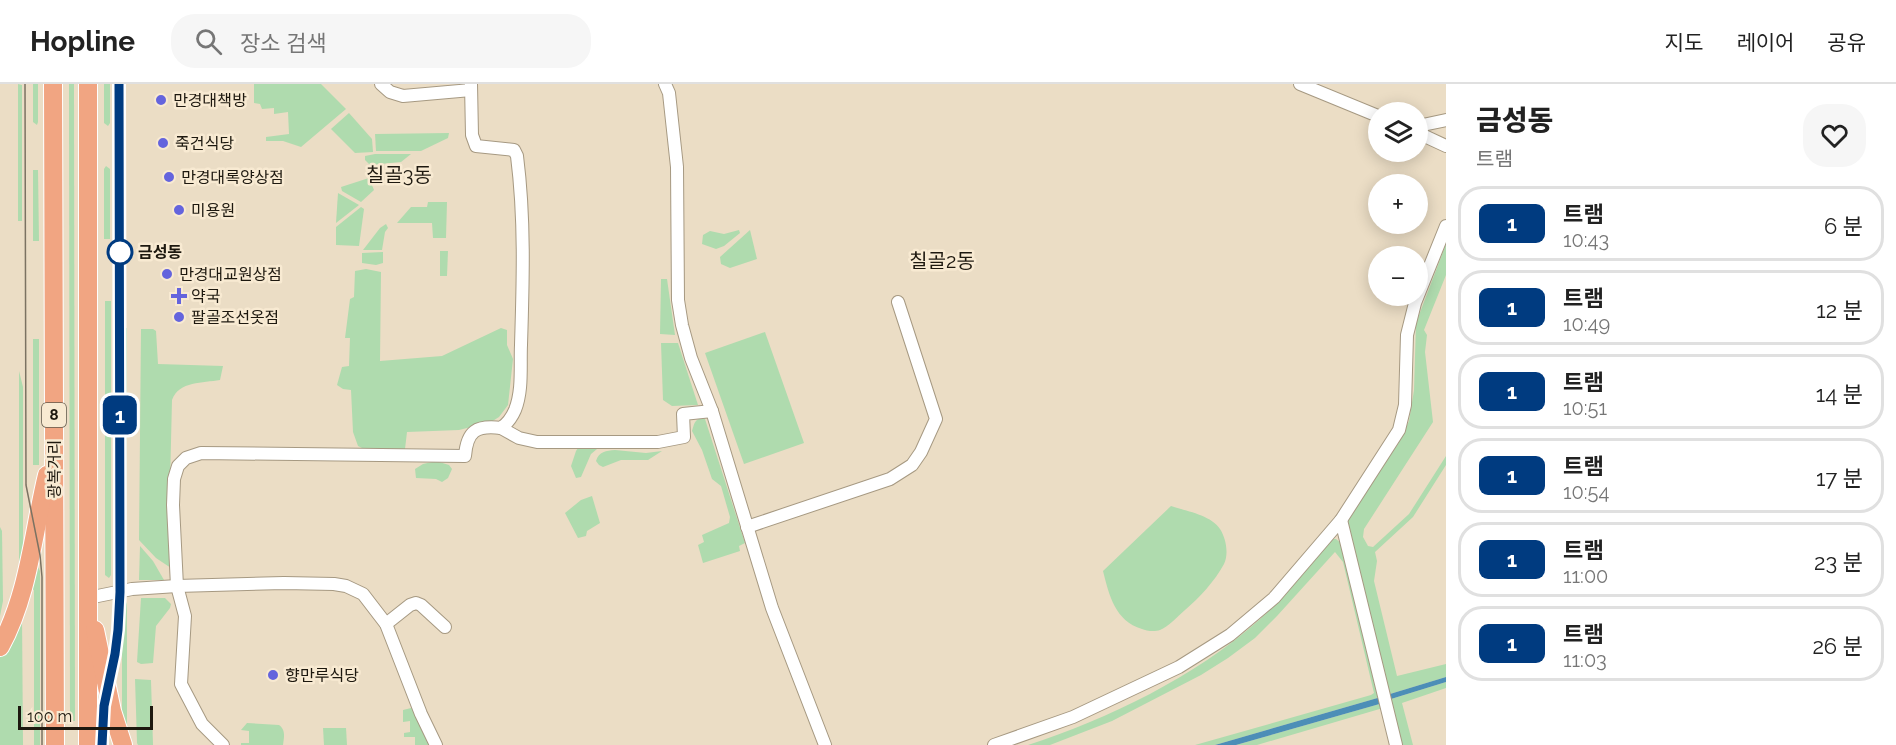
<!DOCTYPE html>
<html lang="ko">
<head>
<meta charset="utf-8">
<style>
  :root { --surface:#fff; --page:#f6f6f6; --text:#222; --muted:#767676; --line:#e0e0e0 }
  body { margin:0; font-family:Raleway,"Noto Sans KR",sans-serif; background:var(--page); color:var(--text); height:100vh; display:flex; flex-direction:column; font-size:22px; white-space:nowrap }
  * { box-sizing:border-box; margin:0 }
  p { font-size:20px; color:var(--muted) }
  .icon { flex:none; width:33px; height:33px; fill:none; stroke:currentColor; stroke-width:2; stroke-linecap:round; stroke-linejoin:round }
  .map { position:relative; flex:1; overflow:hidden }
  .drawer { display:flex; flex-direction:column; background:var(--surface); width:450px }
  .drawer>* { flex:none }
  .badge { padding:0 12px; border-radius:9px; font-size:21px; line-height:39px }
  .fabs { position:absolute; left:1368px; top:18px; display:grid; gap:12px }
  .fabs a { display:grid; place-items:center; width:60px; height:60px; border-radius:50%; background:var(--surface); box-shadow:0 3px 15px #0003; font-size:30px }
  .scale { position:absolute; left:18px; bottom:15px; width:135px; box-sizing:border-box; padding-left:6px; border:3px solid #1d180f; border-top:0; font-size:16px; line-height:21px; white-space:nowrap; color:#1d180f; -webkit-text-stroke:4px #f8ead2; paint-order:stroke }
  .map>.badge { position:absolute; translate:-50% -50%; box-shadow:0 0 0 3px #fff }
  .round { display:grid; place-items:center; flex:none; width:63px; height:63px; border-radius:24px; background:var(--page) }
  .headline { display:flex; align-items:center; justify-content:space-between; height:102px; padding:0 30px }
  h1 { font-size:28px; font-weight:800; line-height:45px }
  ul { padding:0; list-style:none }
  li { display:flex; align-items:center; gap:18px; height:75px; margin:0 12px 9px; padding:0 18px; border:3px solid var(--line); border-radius:24px }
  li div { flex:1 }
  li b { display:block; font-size:22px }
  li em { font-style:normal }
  li .badge { min-width:66px; font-weight:700; text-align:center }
  header { display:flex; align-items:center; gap:36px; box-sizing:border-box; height:84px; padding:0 30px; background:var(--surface); border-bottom:2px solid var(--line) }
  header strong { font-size:28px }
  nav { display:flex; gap:33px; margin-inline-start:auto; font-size:21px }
  .search { width:420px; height:54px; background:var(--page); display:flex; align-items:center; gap:15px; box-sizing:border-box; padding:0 21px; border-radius:24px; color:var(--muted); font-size:22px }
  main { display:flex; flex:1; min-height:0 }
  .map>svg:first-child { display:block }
</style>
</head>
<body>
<header>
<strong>Hopline</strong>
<div class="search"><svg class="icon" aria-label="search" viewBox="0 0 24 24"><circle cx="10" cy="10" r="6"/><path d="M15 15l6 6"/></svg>장소 검색</div>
<nav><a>지도</a><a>레이어</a><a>공유</a></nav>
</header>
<main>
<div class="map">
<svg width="1446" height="661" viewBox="0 0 1446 661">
  <rect width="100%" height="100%" fill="#ebddc5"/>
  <g fill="#afdbae">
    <polygon points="18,0 22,1 22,137 18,137"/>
    <polygon points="33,0 38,0 38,38 37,41 33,38"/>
    <polygon points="69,0 74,0 75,637 70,637"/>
    <polygon points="104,0 110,0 110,39 108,42 104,39"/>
    <polygon points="121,0 125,0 126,49 121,49"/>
    <polygon points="254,0 321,0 346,25 301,63 283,57 266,57 266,53 289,50 288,28 274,30 274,24 262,25 260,20 254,19"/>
    <polygon points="349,29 372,55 373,68 355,69 331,45"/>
    <polygon points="449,49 448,54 421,67 376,67 375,50"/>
    <polygon points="375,70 411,70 401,78 370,81 365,76 365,72"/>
    <polygon points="106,82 110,85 110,155 104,155 104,85"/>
    <polygon points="33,86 38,86 39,157 33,157"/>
    <polygon points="369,94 374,106 361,118 342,107 341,103"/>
    <polygon points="338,109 359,121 336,139"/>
    <polygon points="428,118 447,118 446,154 433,154 432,139 397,139 411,123 427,123"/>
    <polygon points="361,123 364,125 359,162 336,161 336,143"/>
    <polygon points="386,140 388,144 385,148 382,166 363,166 380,144"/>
    <polygon points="739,146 740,149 724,162 716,165 702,160 703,151 710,147 724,150"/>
    <polygon points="750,146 757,175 730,184 721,180 720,173"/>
    <polygon points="1446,160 1446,191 1424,246 1427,251 1425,268 1433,338 1364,445 1363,453 1368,462 1373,463 1409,430 1446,372 1446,381 1413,433 1375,468 1377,477 1374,497 1397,592 1446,580 1446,593 1390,610 1346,436 1398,360 1409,337 1414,306 1416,239"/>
    <polygon points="440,167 448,167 447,192 440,192"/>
    <polygon points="383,168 383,179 376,181 362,179 362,169"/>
    <polygon points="366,185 381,188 380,277 442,272 501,244 507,246 507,261 513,275 508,321 499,333 491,338 459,346 407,348 405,365 366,366 358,362 353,348 351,306 343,305 337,301 342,283 349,282 350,254 345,254 350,215 354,213 355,187"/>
    <polygon points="661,195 667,195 675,251 660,250"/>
    <polygon points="105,217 111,217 111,491 109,494 105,491"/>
    <polygon points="122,244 127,244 126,490 122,483"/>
    <path d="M 141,245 L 153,245 L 156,247 L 158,280 L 223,282 L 220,296 C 203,299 179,297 172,316 L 170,400 L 171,484 L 156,474 L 139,456 Z"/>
    <polygon points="765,248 804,359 744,380 705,269"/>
    <rect x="33" y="255" width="6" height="126"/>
    <polygon points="661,259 678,259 698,321 672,322 663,316"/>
    <polygon points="19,287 23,303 23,465 19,489"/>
    <path d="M 701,334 L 705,335 L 745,459 L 739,462 L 740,467 L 703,479 L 698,461 L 704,458 L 702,451 L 729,439 L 730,433 L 721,402 L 712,395 L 702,366 L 692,347 C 694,341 694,336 701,334 Z"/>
    <polygon points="603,360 591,370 581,393 576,394 571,382 576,367 580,361"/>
    <path d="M 615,366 L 646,369 L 662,367 L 648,376 L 621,376 L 603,383 L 599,381 L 596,377 C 599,367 606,367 615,366 Z"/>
    <polygon points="436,377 449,381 452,385 448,394 442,398 436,395 416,394 415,385 423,380"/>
    <polygon points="592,412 600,439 587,447 586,452 578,454 565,429 581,416"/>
    <path d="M 1171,422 C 1186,427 1211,431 1220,445 C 1226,454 1229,470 1224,480 C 1215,497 1199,514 1185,526 C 1178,532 1168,543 1160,546 C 1155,548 1146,547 1142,545 C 1115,537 1109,511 1103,487 Z"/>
    <polygon points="0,443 2,447 3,517 0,532"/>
    <path d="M 1332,455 L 1336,455 L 1342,460 L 1381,613 L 1215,661 L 1195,661 L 1371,611 L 1374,609 L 1343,478 L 1335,468 L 1277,532 L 1255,554 L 1228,574 L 1201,591 L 1112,637 L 1050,661 L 1028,661 C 1108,635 1195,593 1259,536 C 1286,512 1308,482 1332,455 Z"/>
    <polygon points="140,462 153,477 164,496 139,496"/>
    <polygon points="37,481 40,487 40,661 34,661 34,506 30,504"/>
    <polygon points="141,514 165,514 171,520 170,524 156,542 153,579 141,580 137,578"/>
    <polygon points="127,518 127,643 122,634 122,529"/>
    <polygon points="22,531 23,661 0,661 0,571"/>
    <polygon points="135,595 151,596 153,661 138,661 137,659"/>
    <polygon points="1446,598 1446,604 1402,619 1413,661 1402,661 1391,615"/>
    <polygon points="1383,619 1383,624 1257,661 1236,661"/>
    <polygon points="415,623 430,661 415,661 415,653 404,653 404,649 410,648 410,637 403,638 403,626"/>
    <path d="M 247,639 L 279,641 C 286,646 284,653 283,661 L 241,661 L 241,659 L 249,659 L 249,647 L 241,646 Z"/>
    <polygon points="323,644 346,644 347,661 324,661"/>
  </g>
  <g fill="#4c8eb7">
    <polygon points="1446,593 1446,598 1391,615 1390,610"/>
    <polygon points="1381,613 1383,619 1236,661 1215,661"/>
  </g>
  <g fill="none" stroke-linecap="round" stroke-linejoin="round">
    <defs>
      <g id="minor">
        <polyline points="381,0 390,8 403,12 471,6"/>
        <polyline points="665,0 669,9 677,83 678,216 682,241 691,274 712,327 772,524 825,661"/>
        <polyline points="1300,0 1378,32"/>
        <polyline points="1418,42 1446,36"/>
        <polyline points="1418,49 1446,62"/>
        <polyline points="501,344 519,354 537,358 658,358 684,353 683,330 712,327"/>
        <polyline points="1341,436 1396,661"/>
        <polyline points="747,443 890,395 912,381 921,368 936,335 898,218"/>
        <polyline points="88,514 132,505 177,502 284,499 334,500 346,502 363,510 386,540 421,630 436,661"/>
        <polyline points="386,540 410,521 416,519 421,521 445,543"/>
        <path d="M 223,661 L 202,640 L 181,600 L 185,532 L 177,502 L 173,421 L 174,395 L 178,382 L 186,374 L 201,369 L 465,372 C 467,347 476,341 501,344 C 508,339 512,333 515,326 C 523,306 520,282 521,261 C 523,197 525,135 517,72 L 514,66 L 476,62 L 472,51 L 471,0"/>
        <polyline points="994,661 1073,633 1179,583 1230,551 1274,514 1341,436 1399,346 1405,321 1407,251 1415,219 1446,142"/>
      </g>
      <g id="highway">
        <polyline points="53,0 55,661"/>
        <polyline points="88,0 88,661"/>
        <polyline points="95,546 112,627 123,661"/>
        <path d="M 0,563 C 29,510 33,449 47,391"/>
      </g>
    </defs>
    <use href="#minor" stroke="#a69982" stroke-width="14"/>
    <use href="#highway" stroke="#fff" stroke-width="20"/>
    <use href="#minor" stroke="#fff" stroke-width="12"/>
    <use href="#highway" stroke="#f1a582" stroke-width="18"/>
    <g stroke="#7b7262" stroke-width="1.5">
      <polyline points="25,0 26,401 40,471 42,493 42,661"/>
      <polyline points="102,661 104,622 115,570 118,546 120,508 119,0"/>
    </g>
  </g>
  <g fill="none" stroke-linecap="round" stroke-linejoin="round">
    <defs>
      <polyline id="line" points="102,661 104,622 115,570 118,546 120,508 119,0"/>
    </defs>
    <use href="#line" stroke="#fff" stroke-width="14"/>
    <use href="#line" stroke="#003b80" stroke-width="9"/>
  </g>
  <g fill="#6464dd" stroke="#f8ead2" stroke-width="2">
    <circle cx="161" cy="16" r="6"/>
    <circle cx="163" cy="59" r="6"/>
    <circle cx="169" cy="93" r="6"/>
    <circle cx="179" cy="126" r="6"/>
    <circle cx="167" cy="190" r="6"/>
    <path d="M176 203h6v6h6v6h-6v6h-6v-6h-6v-6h6z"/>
    <circle cx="179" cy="233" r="6"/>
    <circle cx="273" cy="591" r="6"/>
  </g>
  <circle fill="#fff" stroke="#003b80" stroke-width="3" cx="120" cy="168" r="12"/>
  <g text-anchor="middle" stroke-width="5" stroke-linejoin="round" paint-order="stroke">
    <rect fill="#f8ead2" stroke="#5f574a" stroke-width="1.5" x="42" y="319" width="24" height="24" rx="4.5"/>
    <g font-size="15" font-weight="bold" fill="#1d180f">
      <text x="54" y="336">8</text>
    </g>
    <g font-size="16" fill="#1d180f" stroke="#f8ead2" text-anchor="start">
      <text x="173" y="22">만경대책방</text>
      <text x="175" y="65">죽건식당</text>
      <text x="181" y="99">만경대록양상점</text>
      <text x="191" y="132">미용원</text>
      <text x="179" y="196">만경대교원상점</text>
      <text x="191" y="218">약국</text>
      <text x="191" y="239">팔골조선옷점</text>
      <text x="285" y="597">향만루식당</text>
    </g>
    <g font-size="16" font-weight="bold" fill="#1d180f" stroke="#f8ead2" text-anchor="start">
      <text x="138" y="174">금성동</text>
    </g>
    <g font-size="16" fill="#1d180f" stroke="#f8ead2">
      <text transform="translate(54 385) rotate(-90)" y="6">광복거리</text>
    </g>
    <g font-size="20" fill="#1d180f" stroke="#f8ead2">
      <text x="399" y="98">칠골3동</text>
      <text x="942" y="184">칠골2동</text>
    </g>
  </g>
</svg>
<div class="fabs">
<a><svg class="icon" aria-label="layers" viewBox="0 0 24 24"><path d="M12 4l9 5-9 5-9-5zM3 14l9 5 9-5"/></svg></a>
<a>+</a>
<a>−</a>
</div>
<div class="scale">100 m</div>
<b class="badge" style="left:120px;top:331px;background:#003b80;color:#fff">1</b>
</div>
<section class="drawer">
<div class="headline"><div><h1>금성동</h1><p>트램</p></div><a class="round"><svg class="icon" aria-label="heart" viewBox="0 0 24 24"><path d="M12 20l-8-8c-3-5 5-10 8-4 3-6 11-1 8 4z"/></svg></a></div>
<ul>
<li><span class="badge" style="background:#003b80;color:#fff">1</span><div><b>트램</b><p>10:43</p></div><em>6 분</em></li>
<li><span class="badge" style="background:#003b80;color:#fff">1</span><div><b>트램</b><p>10:49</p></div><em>12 분</em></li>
<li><span class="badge" style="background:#003b80;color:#fff">1</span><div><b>트램</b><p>10:51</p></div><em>14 분</em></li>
<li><span class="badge" style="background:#003b80;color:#fff">1</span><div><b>트램</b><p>10:54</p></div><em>17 분</em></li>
<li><span class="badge" style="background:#003b80;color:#fff">1</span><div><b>트램</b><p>11:00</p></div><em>23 분</em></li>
<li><span class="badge" style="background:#003b80;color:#fff">1</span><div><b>트램</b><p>11:03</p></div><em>26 분</em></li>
</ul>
</section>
</main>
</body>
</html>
